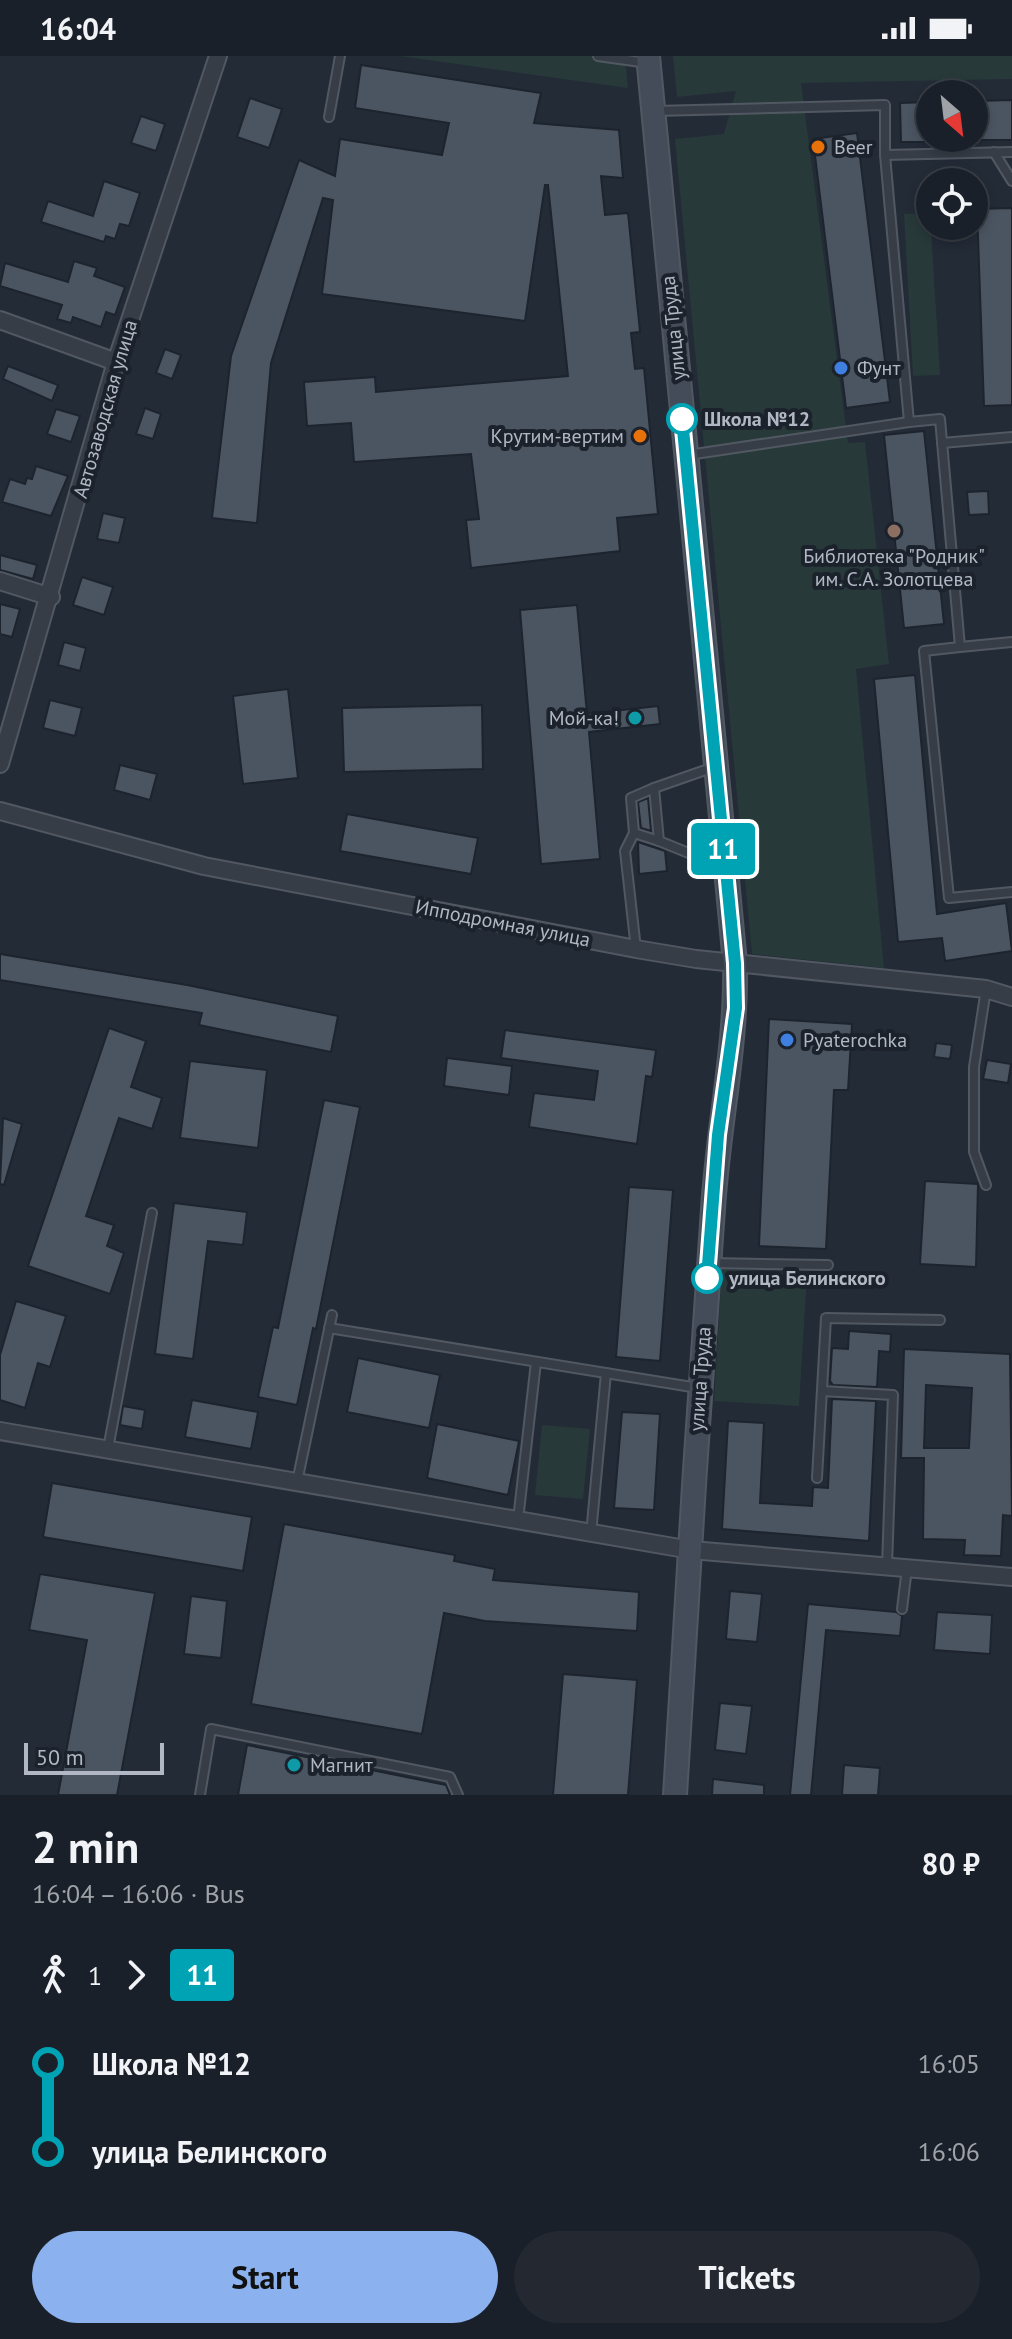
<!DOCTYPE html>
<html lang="en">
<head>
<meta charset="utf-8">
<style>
  :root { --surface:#1a2029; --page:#232831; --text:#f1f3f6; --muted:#9fa3a8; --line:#383e46; --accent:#8bb1ee }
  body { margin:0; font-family:"PT Sans",sans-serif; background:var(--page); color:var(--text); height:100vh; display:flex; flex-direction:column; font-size:30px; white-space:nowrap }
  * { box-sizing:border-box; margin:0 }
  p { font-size:26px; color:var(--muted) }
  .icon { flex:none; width:44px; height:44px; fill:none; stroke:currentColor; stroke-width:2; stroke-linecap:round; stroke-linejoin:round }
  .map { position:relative; height:1739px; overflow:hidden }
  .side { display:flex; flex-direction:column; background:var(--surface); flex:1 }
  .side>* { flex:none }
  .badge { padding:0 16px; border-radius:6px; font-size:28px; line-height:52px }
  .needle { width:52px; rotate:152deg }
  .fabs { position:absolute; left:916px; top:24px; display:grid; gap:16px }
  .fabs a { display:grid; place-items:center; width:72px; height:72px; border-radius:50%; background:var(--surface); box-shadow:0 4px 12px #0003,0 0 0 2px var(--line); font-size:40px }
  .scale { position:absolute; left:24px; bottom:20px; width:140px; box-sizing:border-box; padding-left:8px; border:4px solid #b1b8c4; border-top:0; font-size:22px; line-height:28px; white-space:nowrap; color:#b1b8c4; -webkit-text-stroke:6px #1b222c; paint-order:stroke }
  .map>.badge { position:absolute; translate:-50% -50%; box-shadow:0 0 0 4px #fff }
  .legs { display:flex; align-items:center; gap:12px; height:88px; padding:0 32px; font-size:26px }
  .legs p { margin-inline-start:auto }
  .summary { display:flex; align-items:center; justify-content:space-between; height:136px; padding:0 32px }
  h1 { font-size:44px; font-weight:700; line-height:60px }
  .primary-button { display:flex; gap:16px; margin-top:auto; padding:16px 32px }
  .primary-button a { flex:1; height:92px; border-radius:48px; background:var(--accent); color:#111; font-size:32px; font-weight:700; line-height:92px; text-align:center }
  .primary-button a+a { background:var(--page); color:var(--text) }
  ul { padding:0 32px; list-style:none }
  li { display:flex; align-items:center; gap:28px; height:88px; font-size:30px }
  li i { display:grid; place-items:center; width:12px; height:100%; margin:0 10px; background:currentColor }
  li i::after { content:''; width:20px; height:20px; margin:-10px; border:6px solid; border-radius:50%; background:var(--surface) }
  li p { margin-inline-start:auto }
  li:first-child i { background:linear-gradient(#0000 50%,currentColor 0) }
  li:last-child i { background:linear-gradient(currentColor 50%,#0000 0) }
  .status { display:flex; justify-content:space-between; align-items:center; height:56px; padding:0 40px; background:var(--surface); direction:ltr }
  .status svg { height:22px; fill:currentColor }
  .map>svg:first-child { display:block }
</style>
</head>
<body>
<div class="status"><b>16:04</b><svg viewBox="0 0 49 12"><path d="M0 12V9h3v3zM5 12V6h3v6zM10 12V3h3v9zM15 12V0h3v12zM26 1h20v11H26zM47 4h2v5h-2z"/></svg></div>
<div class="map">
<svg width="1012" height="1739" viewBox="0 0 1012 1739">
  <rect width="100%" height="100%" fill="#232b37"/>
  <g fill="#28393a">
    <polygon points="400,0 625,0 628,32"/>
    <polygon points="673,0 1012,0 1012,23 801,27 848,387 865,386 889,608 856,613 884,912 752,898 675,83 724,78 736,35 677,41"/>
    <polygon points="930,157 940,319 913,320 904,158"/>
    <polygon points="722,1213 807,1218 799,1350 714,1345"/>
    <polygon points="542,1369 590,1373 583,1443 535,1439"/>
  </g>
  <g fill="#4b5562" stroke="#1d242e" stroke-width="2" fill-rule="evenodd">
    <polygon points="361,9 541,37 534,67 619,74 623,122 601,120 605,159 628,157 640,276 631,277 635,313 644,312 658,458 617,462 620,495 471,512 466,464 479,463 471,398 354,406 351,367 307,370 304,326 375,321 376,336 568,320 548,129 545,129 525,265 322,238 333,144 323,142 271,307 257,467 212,462 231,300 299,104 335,120 340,83 442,99 449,67 355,52"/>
    <polygon points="250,42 282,53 269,92 237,81"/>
    <polygon points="1012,44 1012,84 974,84 974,45"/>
    <polygon points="930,46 930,86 901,86 900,47"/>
    <polygon points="141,60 165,68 156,95 131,87"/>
    <polygon points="857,77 890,346 846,352 813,83"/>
    <polygon points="104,125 140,137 129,170 120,168 115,183 106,180 104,186 41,166 48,145 93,160"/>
    <polygon points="1012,152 1012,349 984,350 977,153"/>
    <polygon points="74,205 97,212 94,220 125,231 115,259 106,256 101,271 73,261 71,267 57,263 62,249 0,230 5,207 68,226"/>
    <polygon points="165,293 181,299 172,323 156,317"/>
    <polygon points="8,310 58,329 52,345 3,323"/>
    <polygon points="145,352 161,358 153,383 136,378"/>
    <polygon points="56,353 80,360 71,386 47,378"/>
    <polygon points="924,375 944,568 904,572 884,379"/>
    <polygon points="36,410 68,420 51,460 2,446 10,423 25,428 27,422 32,423"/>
    <polygon points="988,435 989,458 969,459 967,436"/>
    <polygon points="103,457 125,462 119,487 97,483"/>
    <polygon points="0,499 37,509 33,523 0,514"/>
    <polygon points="82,521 113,531 104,559 73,549"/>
    <polygon points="0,548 20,553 12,581 0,578"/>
    <polygon points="577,549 587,658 658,650 660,668 589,676 600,803 541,808 520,554"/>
    <polygon points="64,586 86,592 80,615 58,609"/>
    <polygon points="915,619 937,858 1006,847 1012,895 945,905 942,882 898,886 874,623"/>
    <polygon points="288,633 298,722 243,728 233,640"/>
    <polygon points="50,644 82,652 75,680 43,672"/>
    <polygon points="482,649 483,713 344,716 342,652"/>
    <polygon points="120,709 157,718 150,744 114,734"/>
    <polygon points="648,742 651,775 641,772 638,746"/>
    <polygon points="347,758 478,782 471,818 340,795"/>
    <polygon points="638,786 665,795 667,815 639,818"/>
    <polygon points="0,898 187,929 338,960 331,996 199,969 202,957 0,924"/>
    <polygon points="769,963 852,968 848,1034 834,1034 826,1193 759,1190"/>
    <polygon points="109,972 146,985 131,1031 162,1042 152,1073 119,1062 86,1160 114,1169 107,1190 124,1197 110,1238 28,1210"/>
    <polygon points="505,974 656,994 652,1021 646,1020 637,1088 529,1071 534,1037 594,1044 598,1015 501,1002"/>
    <polygon points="936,987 952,989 950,1003 934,1001"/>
    <polygon points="447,1002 512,1010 509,1039 444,1030"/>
    <polygon points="987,1004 1011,1008 1008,1027 983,1023"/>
    <polygon points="190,1005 267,1014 258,1092 180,1082"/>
    <polygon points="324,1044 360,1051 316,1273 313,1272 297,1349 258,1341 273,1271 278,1272"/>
    <polygon points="3,1062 22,1068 4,1129 0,1128"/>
    <polygon points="925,1125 978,1128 976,1211 920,1208"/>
    <polygon points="629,1131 673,1134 660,1305 616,1301"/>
    <polygon points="174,1147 247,1156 243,1189 208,1185 193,1303 155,1298"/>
    <polygon points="16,1245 66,1260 50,1311 38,1307 25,1352 0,1344 0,1299"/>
    <polygon points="849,1275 891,1278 890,1296 879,1295 877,1331 833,1329 830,1325 832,1292 848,1293"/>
    <path d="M 904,1293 L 1010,1298 L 1012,1460 L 1003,1459 L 1001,1500 L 964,1499 L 965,1484 L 923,1483 L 924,1402 L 901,1402 ZM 926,1329 L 972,1332 L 969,1392 L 924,1392 Z"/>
    <polygon points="358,1302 440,1319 429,1372 347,1356"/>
    <polygon points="832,1343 876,1345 869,1485 722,1473 728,1365 764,1367 760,1447 812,1450 813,1431 828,1432"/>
    <polygon points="192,1344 258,1356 251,1393 185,1381"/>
    <polygon points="123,1350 145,1354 142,1373 120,1369"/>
    <polygon points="622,1356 660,1358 654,1454 614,1452"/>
    <polygon points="437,1368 519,1385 508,1439 427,1422"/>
    <polygon points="52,1427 252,1461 243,1515 43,1481"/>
    <polygon points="284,1468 455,1499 454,1505 495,1513 493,1524 639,1536 637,1575 485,1565 444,1557 422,1678 251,1648"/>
    <polygon points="40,1518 155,1537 117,1739 58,1739 87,1584 29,1574"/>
    <polygon points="730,1535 762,1538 757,1586 726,1583"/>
    <polygon points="191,1540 227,1545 221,1602 184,1598"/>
    <polygon points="808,1548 896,1556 902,1560 900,1580 826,1574 811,1739 790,1739"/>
    <polygon points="937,1556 992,1559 990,1598 934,1594"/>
    <polygon points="563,1618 637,1624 628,1739 553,1739"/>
    <polygon points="720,1647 752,1650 746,1698 715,1694"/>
    <polygon points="247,1689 446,1729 450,1739 238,1739"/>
    <polygon points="844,1709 880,1712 878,1739 842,1739"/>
    <polygon points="713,1723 764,1729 764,1739 712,1739"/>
  </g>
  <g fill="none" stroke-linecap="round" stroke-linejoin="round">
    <defs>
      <g id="lane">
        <polyline points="598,0 648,7"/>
        <polyline points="655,55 885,49 885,99 909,366 940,363 960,591 924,595 949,842 1012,836"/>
        <polyline points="329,61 340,0"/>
        <polyline points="994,96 1012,125"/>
        <polyline points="885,99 1012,96"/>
        <polyline points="942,387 1012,381"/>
        <polyline points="688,399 909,366"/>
        <polyline points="960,591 1012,586"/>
        <polyline points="714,711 654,732 659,785 723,811"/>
        <polyline points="654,732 631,742 634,777 659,785"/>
        <polyline points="634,777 625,795 636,893"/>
        <polyline points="986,933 974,1011 974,1096 986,1129"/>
        <polyline points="710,1207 828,1209"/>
        <polyline points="329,1272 698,1332"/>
        <polyline points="822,1335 893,1339 887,1510"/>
        <polyline points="108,1393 152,1157"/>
        <polyline points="817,1422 826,1262 940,1264"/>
        <polyline points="297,1426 332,1259"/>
        <polyline points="518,1464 536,1306"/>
        <polyline points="591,1478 606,1317"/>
        <polyline points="902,1553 907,1512"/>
        <polyline points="200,1739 211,1673 450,1721 458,1739"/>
      </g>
      <g id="street">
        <polyline points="0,264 116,306"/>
        <polyline points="0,525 51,541"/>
        <polyline points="0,708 116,306 218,0"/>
        <polyline points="0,755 204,810 636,893 696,903 986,933 1012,941"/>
        <polyline points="0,1375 691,1494 1012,1521"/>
      </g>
      <path id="secondary" d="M 648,0 L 735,907 C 737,989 718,1071 713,1153 C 699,1348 686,1544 675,1739"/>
    </defs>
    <use href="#lane" stroke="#515862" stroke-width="12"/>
    <use href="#street" stroke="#515862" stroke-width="20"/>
    <use href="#secondary" stroke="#515862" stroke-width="26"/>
    <use href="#lane" stroke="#363d47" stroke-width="8"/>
    <use href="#street" stroke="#363d47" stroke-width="16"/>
    <use href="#secondary" stroke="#444c5a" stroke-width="22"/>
  </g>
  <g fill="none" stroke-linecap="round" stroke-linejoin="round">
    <defs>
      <polyline id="line-1" points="682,363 735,907 736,952 718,1079 707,1222"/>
    </defs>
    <use href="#line-1" stroke="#fff" stroke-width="18"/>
    <use href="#line-1" stroke="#00a3b4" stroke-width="12"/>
  </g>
  <g fill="#e8710a" stroke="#1b222c" stroke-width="3">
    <circle cx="818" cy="91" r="8"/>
    <circle cx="640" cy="380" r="8"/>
  </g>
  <g fill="#3f7fe0" stroke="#1b222c" stroke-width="3">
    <circle cx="841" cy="312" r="8"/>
    <circle cx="787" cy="984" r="8"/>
  </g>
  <g fill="#fff" stroke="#00a3b4" stroke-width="4">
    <circle cx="682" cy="363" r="14"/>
    <circle cx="707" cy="1222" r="14"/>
  </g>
  <circle fill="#8d6e63" stroke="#1b222c" stroke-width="3" cx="894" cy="475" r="8"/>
  <g fill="#0f9aa8" stroke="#1b222c" stroke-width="3">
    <circle cx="635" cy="662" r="8"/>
    <circle cx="294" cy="1709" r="8"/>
  </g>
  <g text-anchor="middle" stroke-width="8" stroke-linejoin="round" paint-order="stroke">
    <g font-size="20" fill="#b1b8c4" stroke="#1b222c" text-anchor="start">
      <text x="834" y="98">Beer</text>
      <text x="857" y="319">Фунт</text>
      <text x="624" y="387" text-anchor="end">Крутим-вертим</text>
      <text x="894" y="507" text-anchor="middle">Библиотека "Родник"<tspan x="894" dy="23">им. С.А. Золотцева</tspan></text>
      <text x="619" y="669" text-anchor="end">Мой-ка!</text>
      <text x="803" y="991">Pyaterochka</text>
      <text x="310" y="1716">Магнит</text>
    </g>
    <g font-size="20" fill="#b1b8c4" stroke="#1b222c">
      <text transform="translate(673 272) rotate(-96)" y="7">улица Труда</text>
      <text transform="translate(105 353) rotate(-74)" y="7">Автозаводская улица</text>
      <text transform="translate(503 867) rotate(11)" y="7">Ипподромная улица</text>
      <text transform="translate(700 1323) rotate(-86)" y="7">улица Труда</text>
    </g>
    <g font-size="20" font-weight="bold" fill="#b1b8c4" stroke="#1b222c" text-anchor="start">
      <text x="704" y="370">Школа №12</text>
      <text x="729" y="1229">улица Белинского</text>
    </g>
  </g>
</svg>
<div class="fabs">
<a><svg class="needle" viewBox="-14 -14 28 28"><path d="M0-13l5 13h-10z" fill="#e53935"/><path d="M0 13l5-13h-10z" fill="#9fa3a8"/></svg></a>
<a><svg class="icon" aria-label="locate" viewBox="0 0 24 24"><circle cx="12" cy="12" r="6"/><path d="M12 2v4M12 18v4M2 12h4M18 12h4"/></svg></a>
</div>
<div class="scale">50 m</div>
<b class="badge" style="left:723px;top:793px;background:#00a3b4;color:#fff">11</b>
</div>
<section class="side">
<div class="summary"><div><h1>2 min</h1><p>16:04 – 16:06 · Bus</p></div><b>80 ₽</b></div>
<div class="legs"><svg class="icon" aria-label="walk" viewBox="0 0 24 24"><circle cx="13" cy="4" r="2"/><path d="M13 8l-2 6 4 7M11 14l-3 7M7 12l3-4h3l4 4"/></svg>1<svg class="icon" aria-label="forward" viewBox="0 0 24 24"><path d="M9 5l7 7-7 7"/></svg><b class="badge" style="background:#00a3b4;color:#fff">11</b></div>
<ul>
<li><i style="color:#00a3b4"></i><b>Школа №12</b><p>16:05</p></li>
<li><i style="color:#00a3b4"></i><b>улица Белинского</b><p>16:06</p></li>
</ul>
<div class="primary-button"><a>Start</a><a>Tickets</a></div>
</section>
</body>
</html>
